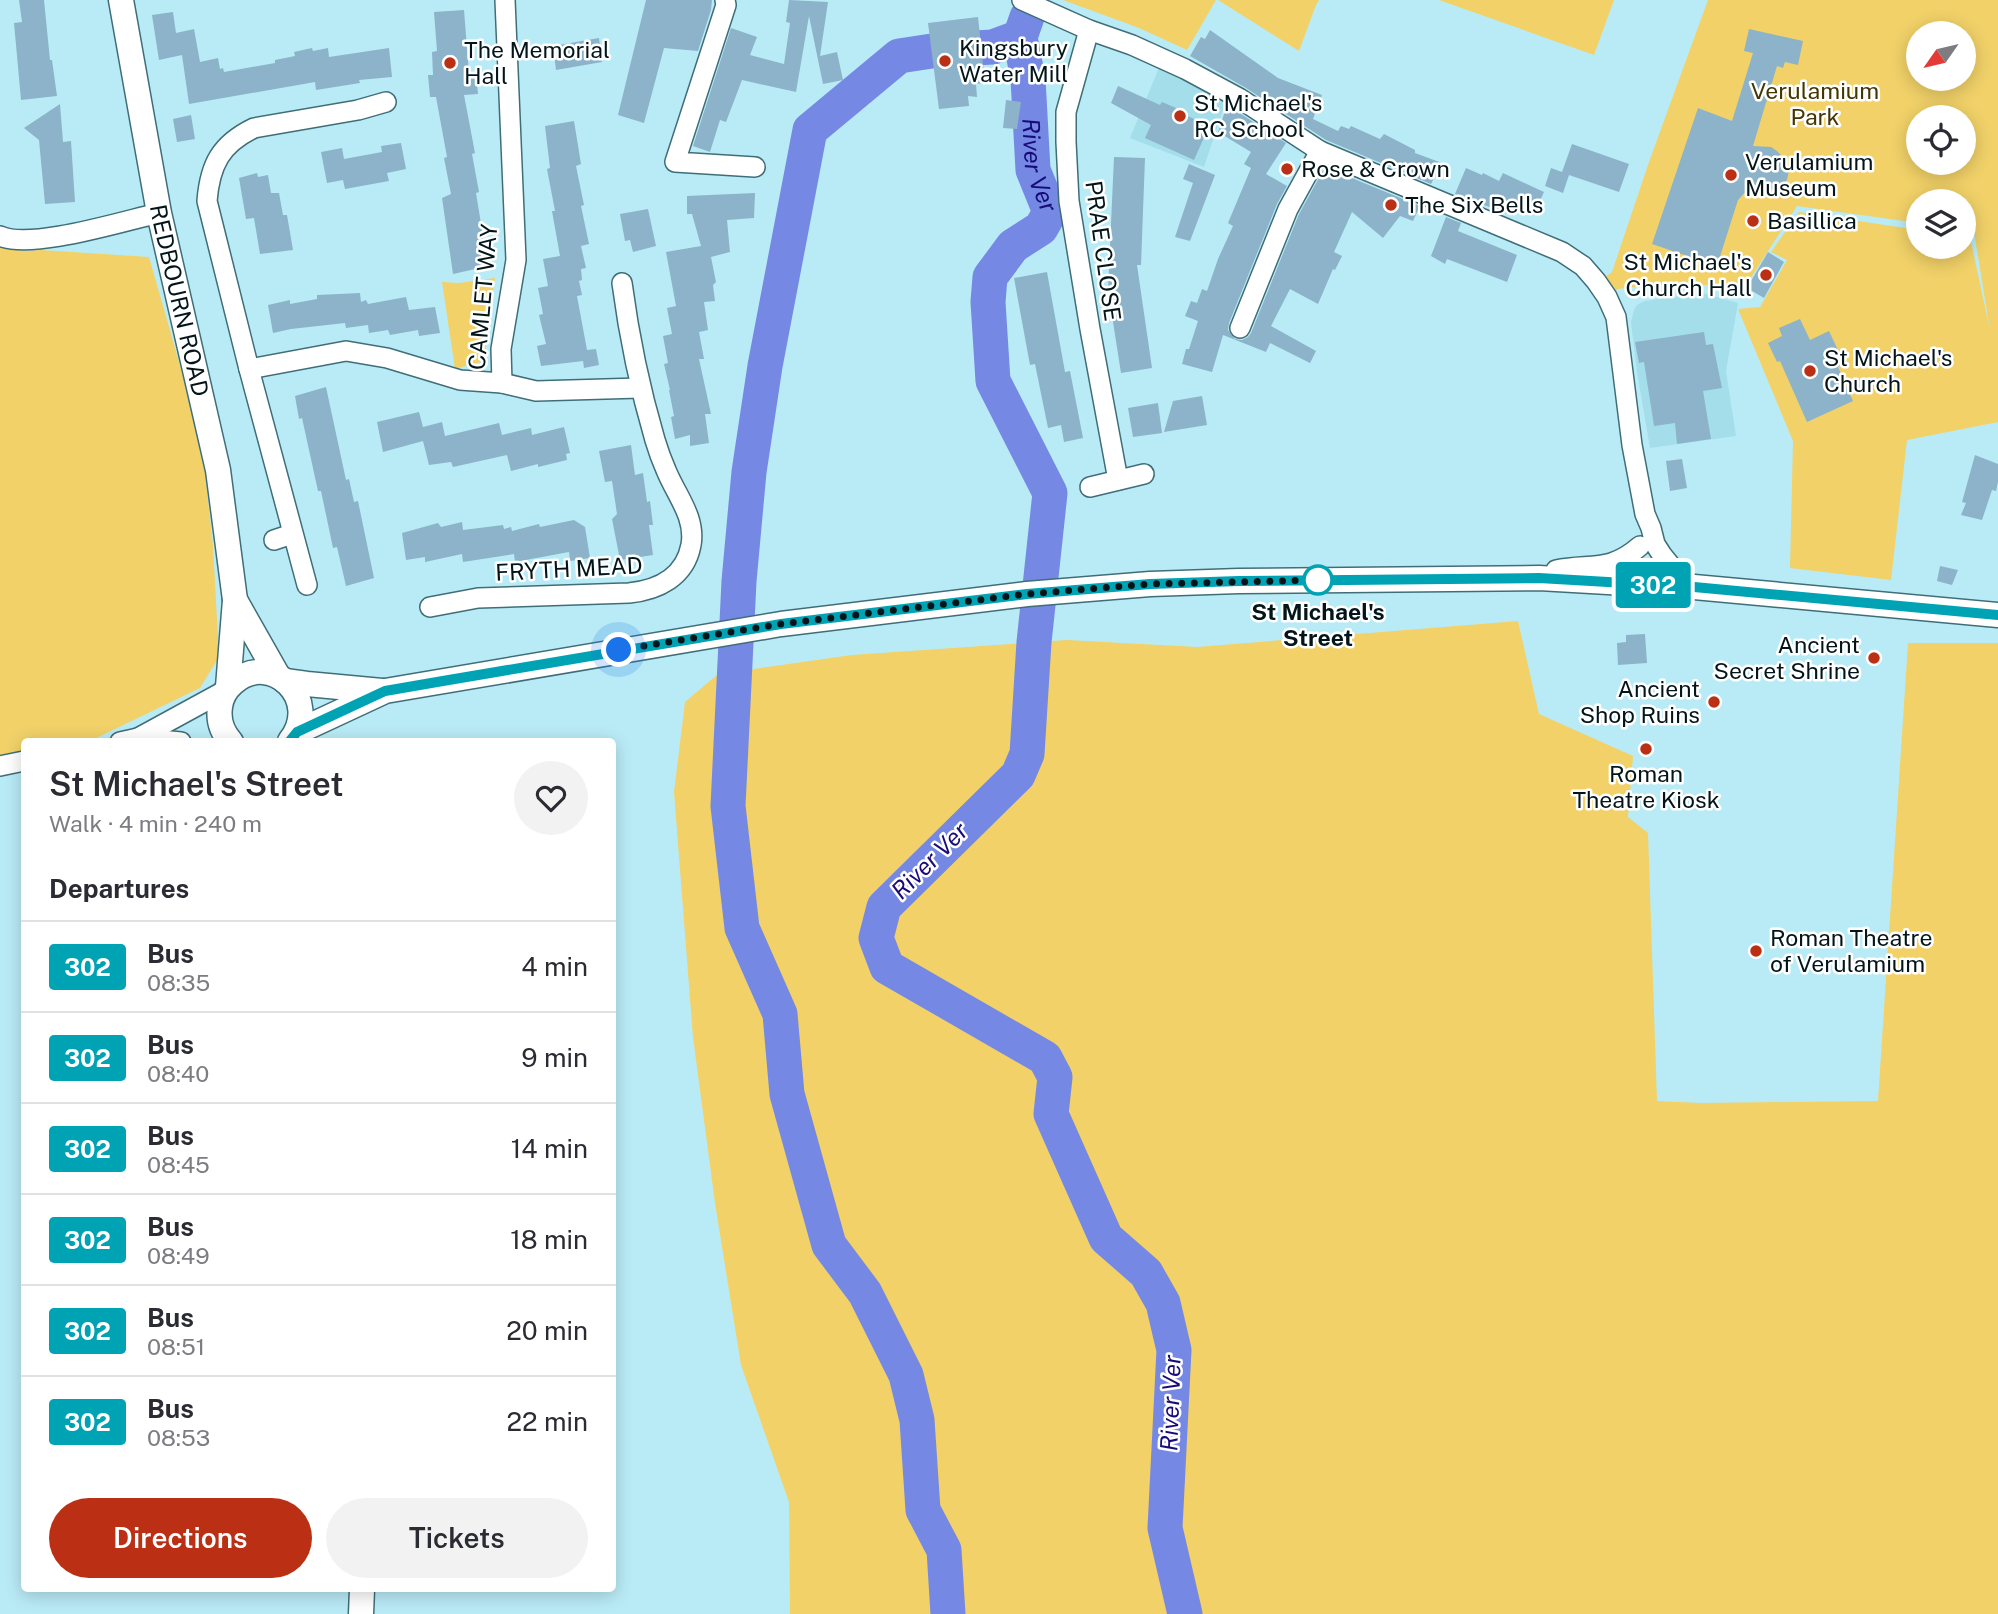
<!DOCTYPE html>
<html lang="en">
<head>
<meta charset="utf-8">
<style>
  :root { --surface:#fff; --page:#f2f2f3; --text:#2b2b33; --muted:#7c7c81; --line:#e1e1e2; --accent:#bb3015 }
  body { margin:0; font-family:"Public Sans",sans-serif; background:var(--page); color:var(--text); height:100vh; display:flex; flex-direction:column; font-size:26px; white-space:nowrap }
  * { box-sizing:border-box; margin:0 }
  p { font-size:23px; color:var(--muted) }
  .icon { flex:none; width:38px; height:38px; fill:none; stroke:currentColor; stroke-width:2; stroke-linecap:round; stroke-linejoin:round }
  .map { position:relative; flex:1; overflow:hidden }
  .panel { position:absolute; left:21px; top:738px; width:595px; height:854px; display:flex; flex-direction:column; background:var(--surface); border-radius:7px; box-shadow:0 4px 18px #0003 }
  .panel>* { flex:none }
  .badge { padding:0 14px; border-radius:5px; font-size:24px; line-height:46px }
  .needle { width:46px; rotate:236deg }
  .tools { position:absolute; left:1906px; top:21px; display:grid; gap:14px }
  .tools a { display:grid; place-items:center; width:70px; height:70px; border-radius:50%; background:var(--surface); box-shadow:0 4px 18px #0003; font-size:35px }
  .you { position:absolute; width:35px; height:35px; margin:-18px; border:5px solid #fff; border-radius:50%; background:#1a73e8; box-shadow:0 0 0 10px #1a73e833 }
  .map>.badge { position:absolute; translate:-50% -50%; box-shadow:0 0 0 4px #fff }
  h2 { padding:0 28px; font-size:26px; line-height:63px }
  .round { display:grid; place-items:center; flex:none; width:74px; height:74px; border-radius:37px; background:var(--page) }
  .summary { display:flex; align-items:center; justify-content:space-between; height:119px; padding:0 28px }
  h1 { font-size:33px; font-weight:600; line-height:52px }
  .button { display:flex; gap:14px; margin-top:auto; padding:14px 28px }
  .button a { flex:1; height:80px; border-radius:42px; background:var(--accent); color:#fff; font-size:28px; font-weight:600; line-height:80px; text-align:center }
  .button a+a { background:var(--page); color:var(--text) }
  ul { padding:0; list-style:none }
  li { display:flex; align-items:center; gap:21px; height:91px; padding:0 28px; border-top:2px solid var(--line) }
  li div { flex:1 }
  li b { display:block; font-size:26px }
  li em { font-style:normal }
  li .badge { min-width:77px; font-weight:700; text-align:center }
  .map>svg:first-child { display:block }
</style>
</head>
<body>
<div class="map">
<svg width="1998" height="1614" viewBox="0 0 1998 1614">
  <rect width="100%" height="100%" fill="#b9ebf6"/>
  <g fill="#a3deea">
    <polygon points="1161,63 1228,95 1204,167 1130,138"/>
    <polygon points="1703,293 1738,303 1726,371 1736,436 1650,448 1637,372 1631,322 1634,310 1637,305 1645,301"/>
  </g>
  <g fill="#f1d168" fill-rule="evenodd">
    <polygon points="1063,0 1216,0 1187,50 1139,28"/>
    <polygon points="1218,0 1319,0 1316,5 1299,51"/>
    <polygon points="1439,0 1614,0 1594,55"/>
    <path d="M 1708,0 L 1998,0 L 1998,422 L 1907,440 L 1891,580 L 1790,568 L 1793,441 L 1738,309 L 1760,307 L 1787,260 L 1771,252 L 1799,212 L 1918,230 L 1918,247 L 1964,247 L 1964,236 L 1970,237 L 1990,330 L 1974,232 L 1964,230 L 1964,201 L 1918,201 L 1918,223 L 1797,206 L 1741,293 L 1724,285 L 1652,285 L 1618,289 L 1608,295 L 1598,282 L 1612,272 L 1649,162 ZM 1918,33 L 1964,33 L 1964,79 L 1918,79 ZM 1918,117 L 1964,117 L 1964,163 L 1918,163 Z"/>
    <polygon points="0,244 24,251 41,250 149,257 187,390 205,472 213,546 219,657 200,688 88,742 24,742 24,757 0,758"/>
    <polygon points="495,278 484,361 455,369 442,282 459,283"/>
    <polygon points="1518,621 1539,714 1633,756 1628,817 1648,833 1657,1101 1701,1103 1878,1101 1908,643 1998,643 1998,1614 790,1614 789,1502 741,1365 715,1203 693,1037 674,792 685,702 718,674 852,655 1067,640 1197,647"/>
  </g>
  <g fill="none" stroke-linecap="round" stroke-linejoin="round">
    <g stroke="#7589e4" stroke-width="35">
      <path id="s1" d="M 1020,37 L 1028,79 L 1033,170 L 1050,212 L 1041,228 L 1013,246 L 990,277 L 988,302 L 993,381 L 1050,493 L 1034,642 L 1027,754 L 1018,775 L 884,907 L 876,938 L 887,967 L 1045,1058 L 1055,1077 L 1051,1114 L 1106,1238 L 1146,1273 L 1163,1303 L 1174,1350 L 1165,1528 L 1185,1614"/>
      <polyline points="956,49 993,47 1020,37 1027,17"/>
      <polyline points="932,51 899,56 810,130 765,366 749,472 739,581 728,806 742,928 780,1014 787,1094 829,1245 865,1293 906,1375 917,1420 923,1510 944,1550 948,1614"/>
    </g>
  </g>
  <g fill="#8cb3c9">
    <polygon points="19,0 44,0 50,60 52,60 57,96 21,100 14,23 22,22"/>
    <polygon points="646,0 712,0 711,10 698,51 664,48 644,123 618,115"/>
    <polygon points="789,0 828,2 820,56 837,52 843,80 823,84 809,16 796,92 742,80 726,122 720,120 710,152 693,146 731,28 757,37 750,55 784,64 790,23 786,22"/>
    <polygon points="464,10 469,74 476,74 478,94 464,95 475,153 472,154 479,192 476,193 484,242 478,243 484,267 453,274 442,198 451,194 444,158 447,157 436,97 430,97 428,75 433,75 432,52 437,51 434,12"/>
    <polygon points="173,12 176,33 194,29 200,62 218,58 220,69 223,68 224,72 275,63 275,60 295,56 294,52 312,48 313,51 328,48 329,57 389,48 392,77 359,80 360,83 316,90 315,82 189,104 182,55 159,60 152,15"/>
    <polygon points="978,17 985,83 976,84 977,97 968,96 969,106 939,109 928,23"/>
    <polygon points="1749,29 1803,41 1798,65 1785,62 1783,68 1777,66 1753,146 1771,147 1777,151 1785,159 1789,170 1787,180 1779,190 1749,188 1738,200 1717,266 1652,244 1698,108 1732,121 1753,53 1744,51"/>
    <polygon points="1210,30 1278,78 1322,95 1313,119 1338,131 1341,126 1349,129 1351,126 1380,139 1384,134 1415,150 1415,153 1442,163 1431,184 1326,140 1246,88 1190,56 1201,37 1205,39"/>
    <polygon points="599,38 602,62 556,70 553,46"/>
    <polygon points="1118,86 1160,105 1162,102 1176,108 1175,110 1209,126 1194,160 1145,138 1151,125 1111,103"/>
    <polygon points="1006,100 1021,102 1017,129 1003,128"/>
    <polygon points="60,104 63,142 71,141 75,202 45,204 39,140 24,128"/>
    <polygon points="1227,105 1286,143 1266,174 1287,186 1277,204 1229,323 1228,330 1235,339 1242,340 1248,337 1251,333 1299,214 1325,167 1420,206 1413,221 1400,216 1383,238 1352,212 1334,252 1342,256 1335,270 1333,269 1318,304 1290,289 1271,326 1316,351 1310,363 1270,343 1266,352 1223,335 1212,372 1182,364 1186,349 1189,349 1198,321 1185,316 1191,301 1197,303 1202,289 1207,291 1218,259 1233,226 1228,223 1251,168 1244,164 1251,152 1218,132"/>
    <polygon points="191,115 195,139 177,142 173,119"/>
    <polygon points="574,121 581,164 576,166 584,205 581,206 589,244 581,246 586,268 581,269 582,280 579,281 582,295 577,296 587,350 596,349 599,365 584,368 583,361 541,366 537,346 546,344 539,315 543,314 538,288 548,286 543,259 560,256 552,211 555,211 547,169 550,168 545,126"/>
    <polygon points="401,143 406,169 387,173 389,181 345,189 343,180 327,183 321,152 342,148 344,159 382,152 381,146"/>
    <polygon points="1572,144 1629,164 1619,192 1569,175 1563,193 1545,186 1551,168 1562,172"/>
    <polygon points="1114,157 1145,158 1141,265 1137,265 1152,368 1121,373 1108,290"/>
    <polygon points="1189,164 1215,175 1190,241 1175,237 1193,183 1183,179"/>
    <polygon points="1466,168 1482,175 1483,173 1499,181 1503,173 1544,192 1537,207 1519,199 1513,216 1455,194"/>
    <polygon points="257,173 258,177 268,175 271,193 279,193 283,215 287,215 293,250 260,254 254,218 246,219 239,178"/>
    <polygon points="755,193 754,218 727,220 730,252 711,257 716,282 713,285 715,301 704,302 708,330 699,332 704,359 699,359 711,414 705,414 709,443 690,446 690,435 675,439 671,417 674,416 669,390 670,390 664,364 668,363 663,336 672,334 667,308 676,306 666,252 701,246 692,214 687,214 687,196"/>
    <polygon points="648,209 656,246 633,252 630,240 625,241 620,214"/>
    <polygon points="1446,217 1461,223 1458,231 1517,255 1507,282 1447,259 1445,264 1431,256"/>
    <polygon points="1768,252 1784,262 1764,298 1747,288"/>
    <polygon points="1047,272 1065,372 1070,371 1083,438 1064,442 1061,425 1048,428 1035,364 1030,365 1014,278"/>
    <polygon points="360,293 361,302 366,300 368,304 406,297 409,310 435,307 440,333 419,336 418,330 390,335 388,330 369,333 368,325 346,328 345,323 291,329 273,333 268,305 290,300 290,304 317,299 317,295"/>
    <polygon points="1800,319 1810,340 1829,331 1844,363 1838,367 1853,401 1807,422 1780,361 1777,362 1768,343 1782,336 1779,328"/>
    <polygon points="1704,332 1706,345 1713,344 1722,388 1703,391 1711,439 1677,444 1675,423 1654,426 1644,362 1639,363 1635,342"/>
    <polygon points="326,387 346,480 349,479 354,502 358,501 374,578 346,586 337,547 333,548 321,491 318,491 302,418 299,419 295,396"/>
    <polygon points="1202,396 1207,425 1164,432 1173,401"/>
    <polygon points="1158,403 1162,433 1133,437 1128,408"/>
    <polygon points="419,412 423,427 442,422 445,436 499,423 502,435 531,428 532,435 564,427 570,453 566,454 567,460 538,467 538,464 511,471 507,455 453,467 451,462 429,465 423,441 383,452 377,422"/>
    <polygon points="631,445 635,475 643,473 647,502 650,501 653,525 649,525 653,555 620,560 612,519 617,514 612,481 605,482 599,451"/>
    <polygon points="1975,455 1998,464 1998,482 1996,491 1992,490 1982,520 1961,515 1966,503 1962,502"/>
    <polygon points="1682,459 1687,488 1670,491 1666,461"/>
    <polygon points="574,520 585,527 590,558 570,561 569,552 515,562 514,554 463,562 462,554 425,562 425,557 406,560 402,533 438,523 441,527 462,522 463,530 503,525 504,529 511,527 512,531 539,524 540,527"/>
    <polygon points="1940,566 1958,570 1952,585 1937,581"/>
    <polygon points="1645,634 1647,663 1618,665 1617,643 1626,642 1626,635"/>
  </g>
  <g fill="none" stroke-linecap="round" stroke-linejoin="round">
    <defs>
      <g id="minor">
        <polyline points="725,0 726,5 675,162 755,167"/>
        <polyline points="1022,0 1089,30 1132,45 1185,69 1239,98 1320,151 1562,252 1583,266 1596,281 1607,297 1616,317 1632,445 1645,514 1651,528 1655,544 1662,555 1679,576 1694,587"/>
        <polyline points="1089,30 1066,112 1066,142 1069,201 1090,329 1118,480"/>
        <path d="M 0,236 C 31,250 123,221 159,213"/>
        <polyline points="1240,328 1288,209 1320,151"/>
        <polyline points="249,369 346,351 387,358 460,380 502,383 501,349 516,260 505,0"/>
        <polyline points="502,383 536,391 640,388"/>
        <polyline points="1090,487 1144,474"/>
        <polyline points="274,540 292,534"/>
        <path d="M 1556,570 C 1591,563 1609,573 1640,546"/>
        <path d="M 307,585 L 249,369 L 207,201 C 210,164 221,144 254,128 L 358,110 L 386,102"/>
        <path d="M 430,607 L 478,598 L 629,593 C 658,590 685,577 691,545 C 696,517 676,495 666,470 C 662,461 658,450 655,440 C 640,389 629,336 622,283"/>
        <polyline points="138,738 226,690"/>
        <polyline points="120,742 138,738 181,742"/>
        <polyline points="0,766 24,761"/>
      </g>
      <g id="major">
        <path id="s2" d="M 121,0 L 159,213 L 218,470 L 235,600 L 228,687"/>
        <polyline points="235,600 278,676"/>
        <polyline points="285,681 307,684 382,691"/>
        <polyline points="297,732 385,691 781,624 1027,594 1150,584 1239,581 1539,578 1694,587 1998,615"/>
        <path d="M 231,742 C 222,732 218,720 220,707 C 221,698 225,690 233,683 C 271,649 323,700 290,741"/>
        <polyline points="361,1614 362,1589"/>
      </g>
    </defs>
    <use href="#minor" stroke="#3f6e78" stroke-width="22"/>
    <use href="#major" stroke="#3f6e78" stroke-width="27"/>
    <use href="#minor" stroke="#fff" stroke-width="19"/>
    <use href="#major" stroke="#fff" stroke-width="24"/>
  </g>
  <g fill="none" stroke-linecap="round" stroke-linejoin="round">
    <defs>
      <polyline id="line" points="289,742 297,732 385,691 437,682 781,624 1027,594 1150,584 1239,581 1539,578 1694,587 1998,615"/>
    </defs>
    <use href="#line" stroke="#fff" stroke-width="16"/>
    <use href="#line" stroke="#00a3b4" stroke-width="10"/>
    <polyline stroke="#031519" stroke-width="7" stroke-dasharray="0 12.6" points="619,650 781,624 1027,594 1150,584 1321,580 1318,580"/>
  </g>
  <g fill="#bb3015" stroke="#fff" stroke-width="2.5">
    <circle cx="945" cy="61" r="7"/>
    <circle cx="450" cy="63" r="7"/>
    <circle cx="1180" cy="116" r="7"/>
    <circle cx="1287" cy="169" r="7"/>
    <circle cx="1731" cy="175" r="7"/>
    <circle cx="1391" cy="205" r="7"/>
    <circle cx="1753" cy="221" r="7"/>
    <circle cx="1766" cy="275" r="7"/>
    <circle cx="1810" cy="371" r="7"/>
    <circle cx="1874" cy="658" r="7"/>
    <circle cx="1714" cy="702" r="7"/>
    <circle cx="1646" cy="749" r="7"/>
    <circle cx="1756" cy="951" r="7"/>
  </g>
  <circle fill="#fff" stroke="#00a3b4" stroke-width="3.5" cx="1318" cy="580" r="14"/>
  <g text-anchor="middle" stroke-width="5" stroke-linejoin="round" paint-order="stroke">
    <g font-size="23" fill="#031519" stroke="#fff" text-anchor="start">
      <text x="959" y="56">Kingsbury<tspan x="959" dy="26">Water Mill</tspan></text>
      <text x="464" y="58">The Memorial<tspan x="464" dy="26">Hall</tspan></text>
      <text x="1194" y="111">St Michael's<tspan x="1194" dy="26">RC School</tspan></text>
      <text x="1745" y="170">Verulamium<tspan x="1745" dy="26">Museum</tspan></text>
      <text x="1301" y="177">Rose &amp; Crown</text>
      <text x="1405" y="213">The Six Bells</text>
      <text x="1767" y="229">Basillica</text>
      <text x="1752" y="270" text-anchor="end">St Michael's<tspan x="1752" dy="26">Church Hall</tspan></text>
      <text x="1824" y="366">St Michael's<tspan x="1824" dy="26">Church</tspan></text>
      <text x="1860" y="653" text-anchor="end">Ancient<tspan x="1860" dy="26">Secret Shrine</tspan></text>
      <text x="1700" y="697" text-anchor="end">Ancient<tspan x="1700" dy="26">Shop Ruins</tspan></text>
      <text x="1646" y="782" text-anchor="middle">Roman<tspan x="1646" dy="26">Theatre Kiosk</tspan></text>
      <text x="1770" y="946">Roman Theatre<tspan x="1770" dy="26">of Verulamium</tspan></text>
    </g>
    <g font-size="23" fill="#443603" stroke="#fff">
      <text x="1815" y="99">Verulamium<tspan x="1815" dy="26">Park</tspan></text>
    </g>
    <g font-size="23" fill="#031519" stroke="#fff">
      <text transform="translate(1103 251) rotate(82)" y="8">PRAE CLOSE</text>
      <text transform="translate(483 297) rotate(-85)" y="8">CAMLET WAY</text>
      <text dy="8" stroke="none"><textPath href="#s2" startOffset="306">REDBOURN ROAD</textPath></text>
      <text transform="translate(569 569) rotate(-3)" y="8">FRYTH MEAD</text>
    </g>
    <g font-size="23" font-weight="bold" fill="#031519" stroke="#fff">
      <text x="1318" y="620">St Michael's<tspan x="1318" dy="26">Street</tspan></text>
    </g>
    <g font-size="24" font-style="italic" fill="#180b79" stroke="#fff">
      <text dy="8" stroke="none"><textPath href="#s1" startOffset="130">River Ver</textPath></text>
      <text transform="translate(930 861) rotate(-45)" y="8">River Ver</text>
      <text transform="translate(1171 1403) rotate(-88)" y="8">River Ver</text>
    </g>
  </g>
</svg>
<div class="tools">
<a><svg class="needle" viewBox="-14 -14 28 28"><path d="M0-13l5 13h-10z" fill="#e53935"/><path d="M0 13l5-13h-10z" fill="#7c7c81"/></svg></a>
<a><svg class="icon" aria-label="locate" viewBox="0 0 24 24"><circle cx="12" cy="12" r="6"/><path d="M12 2v4M12 18v4M2 12h4M18 12h4"/></svg></a>
<a><svg class="icon" aria-label="layers" viewBox="0 0 24 24"><path d="M12 4l9 5-9 5-9-5zM3 14l9 5 9-5"/></svg></a>
</div>
<div class="you" style="left:619px;top:650px"></div>
<b class="badge" style="left:1653px;top:585px;background:#00a3b4;color:#fff">302</b>
<section class="panel">
<div class="summary"><div><h1>St Michael's Street</h1><p>Walk · 4 min · 240 m</p></div><a class="round"><svg class="icon" aria-label="heart" viewBox="0 0 24 24"><path d="M12 20l-8-8c-3-5 5-10 8-4 3-6 11-1 8 4z"/></svg></a></div>
<h2>Departures</h2>
<ul>
<li><span class="badge" style="background:#00a3b4;color:#fff">302</span><div><b>Bus</b><p>08:35</p></div><em>4 min</em></li>
<li><span class="badge" style="background:#00a3b4;color:#fff">302</span><div><b>Bus</b><p>08:40</p></div><em>9 min</em></li>
<li><span class="badge" style="background:#00a3b4;color:#fff">302</span><div><b>Bus</b><p>08:45</p></div><em>14 min</em></li>
<li><span class="badge" style="background:#00a3b4;color:#fff">302</span><div><b>Bus</b><p>08:49</p></div><em>18 min</em></li>
<li><span class="badge" style="background:#00a3b4;color:#fff">302</span><div><b>Bus</b><p>08:51</p></div><em>20 min</em></li>
<li><span class="badge" style="background:#00a3b4;color:#fff">302</span><div><b>Bus</b><p>08:53</p></div><em>22 min</em></li>
</ul>
<div class="button"><a>Directions</a><a>Tickets</a></div>
</section>
</div>
</body>
</html>
